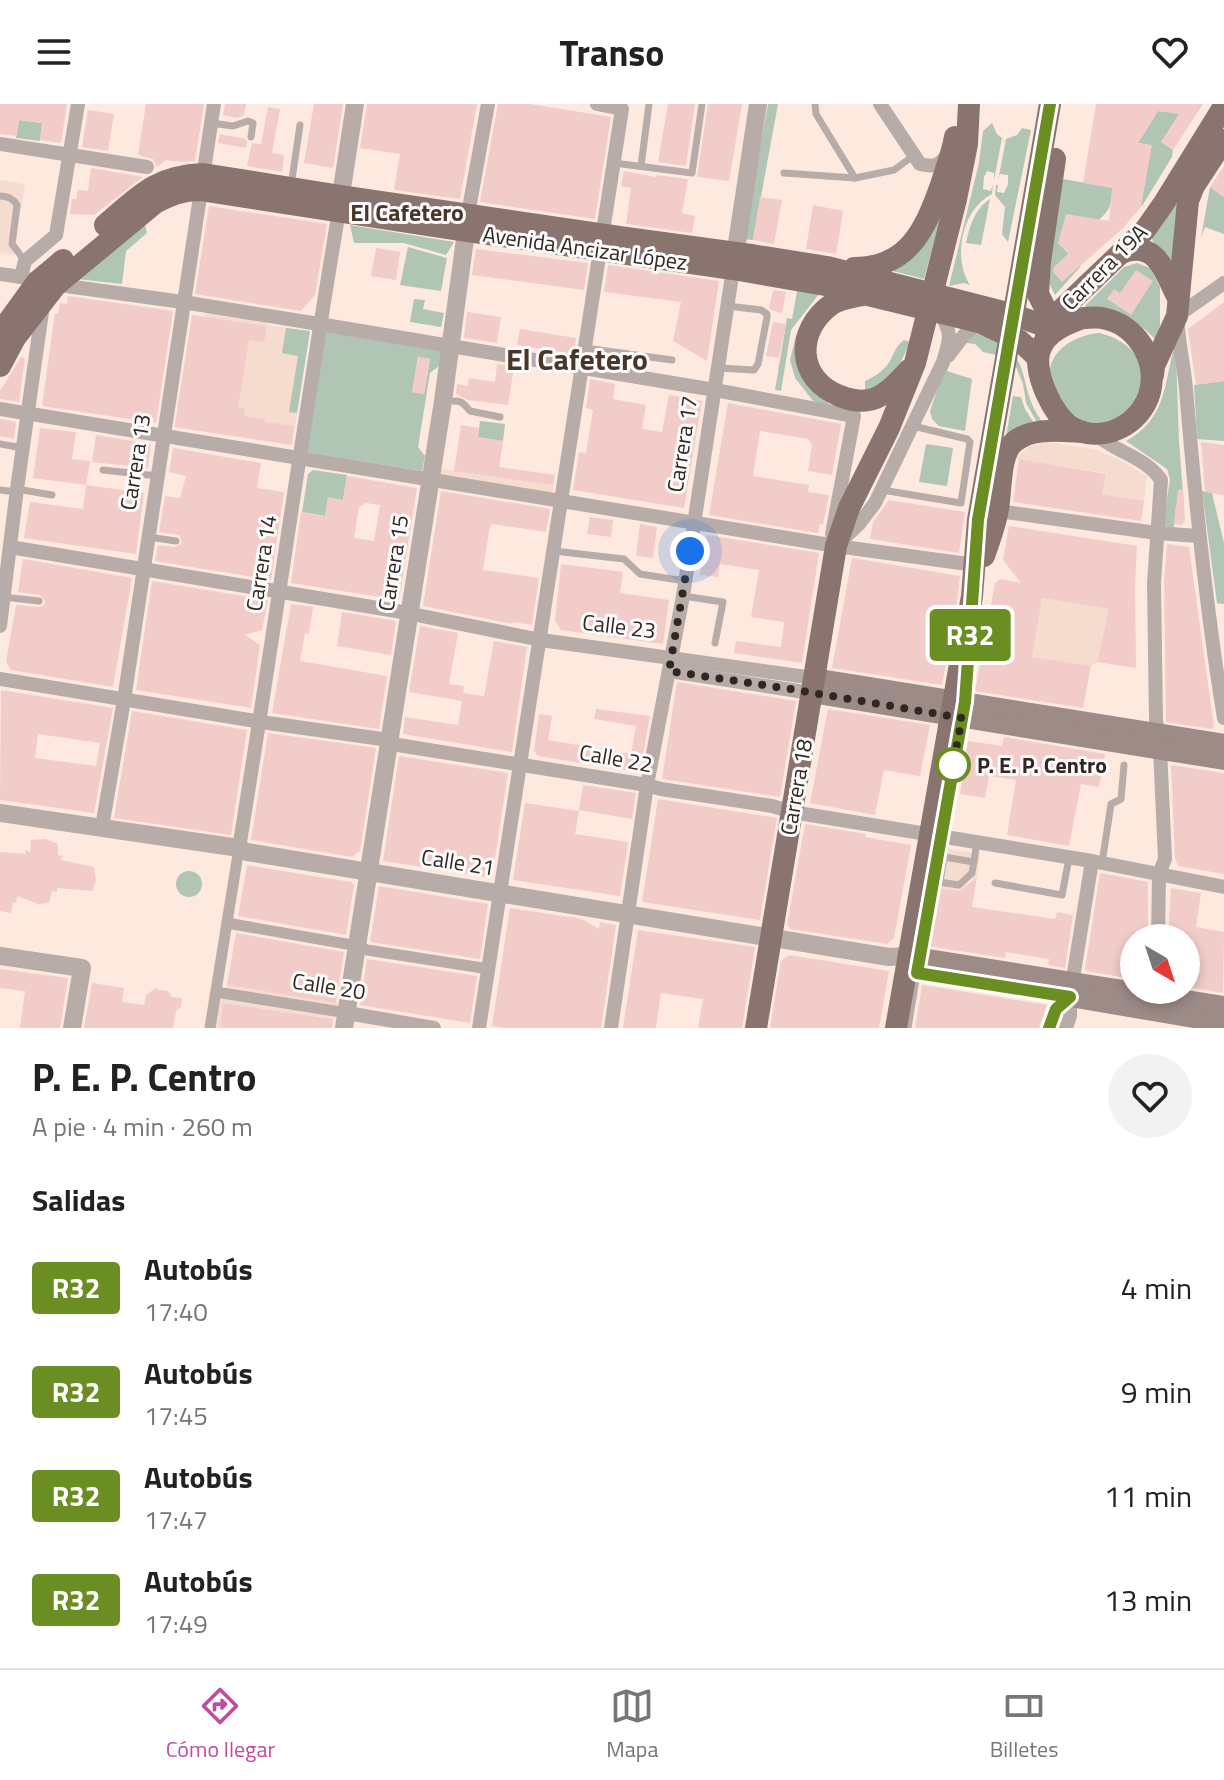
<!DOCTYPE html>
<html lang="es">
<head>
<meta charset="utf-8">
<style>
  :root { --surface:#fff; --page:#f2f2f2; --text:#222; --muted:#767676; --line:#e0e0e0; --accent:#c24ba1 }
  body { margin:0; font-family:"Titillium Web",sans-serif; background:var(--page); color:var(--text); height:100vh; display:flex; flex-direction:column; font-size:30px; white-space:nowrap }
  * { box-sizing:border-box; margin:0 }
  p { font-size:26px; color:var(--muted) }
  .icon { flex:none; width:44px; height:44px; fill:none; stroke:currentColor; stroke-width:2; stroke-linecap:round; stroke-linejoin:round }
  .map { position:relative; height:924px; overflow:hidden }
  .side { display:flex; flex-direction:column; background:var(--surface); flex:1 }
  .side>* { flex:none }
  .badge { padding:0 16px; border-radius:6px; font-size:28px; line-height:52px }
  .needle { width:52px; rotate:141deg }
  .tools { position:absolute; left:1120px; top:820px; display:grid; gap:16px }
  .tools a { display:grid; place-items:center; width:80px; height:80px; border-radius:50%; background:var(--surface); box-shadow:0 4px 12px #0003; font-size:40px }
  .you { position:absolute; width:40px; height:40px; margin:-20px; border:6px solid #fff; border-radius:50%; background:#1a73e8; box-shadow:0 0 0 12px #1a73e833 }
  .map>.badge { position:absolute; translate:-50% -50%; box-shadow:0 0 0 4px #fff }
  h2 { padding:0 32px; font-size:30px; line-height:72px }
  .round { display:grid; place-items:center; flex:none; width:84px; height:84px; border-radius:42px; background:var(--page) }
  .head { display:flex; align-items:center; justify-content:space-between; height:136px; padding:0 32px }
  h1 { font-size:38px; font-weight:700; line-height:60px }
  ul { padding:0; list-style:none }
  li { display:flex; align-items:center; gap:24px; height:104px; padding:0 32px }
  li div { flex:1 }
  li b { display:block; font-size:30px }
  li em { font-style:normal }
  li .badge { min-width:88px; font-weight:700; text-align:center }
  header { display:flex; justify-content:space-between; align-items:center; height:104px; padding:0 32px; background:var(--surface); font-size:36px; font-weight:700 }
  .menu { display:flex; justify-content:space-around; align-items:center; height:112px; border-top:2px solid var(--line); background:var(--surface); font-size:22px; color:var(--muted) }
  .menu a { display:grid; justify-items:center; gap:4px }
  .menu .selected { color:var(--accent) }
  .map>svg:first-child { display:block }
</style>
</head>
<body>
<header><svg class="icon" aria-label="menu" viewBox="0 0 24 24"><path d="M4 6h16M4 12h16M4 18h16"/></svg>Transo<svg class="icon" aria-label="heart" viewBox="0 0 24 24"><path d="M12 20l-8-8c-3-5 5-10 8-4 3-6 11-1 8 4z"/></svg></header>
<div class="map">
<svg width="1224" height="924" viewBox="0 0 1224 924">
  <rect width="100%" height="100%" fill="#fee9df"/>
  <g fill="#f6dcce">
    <polygon points="0,76 25,80 14,151 0,149"/>
    <polygon points="206,208 267,218 267,221 310,227 292,341 174,323 192,211 205,212"/>
    <polygon points="480,317 505,320 498,373 554,381 551,402 438,384 441,365 472,369"/>
    <polygon points="1046,338 1094,345 1118,355 1147,372 1144,397 1102,390 1105,369 1016,355 1028,343"/>
    <polygon points="1042,494 1109,505 1097,558 1091,562 1032,553 1034,538 985,530 990,506 1038,514"/>
    <polygon points="943,744 980,750 977,773 967,777 966,783 963,783 963,788 936,784"/>
    <polygon points="227,881 338,899 335,915 224,899 220,924 210,924 213,907 208,901 210,887 225,889"/>
  </g>
  <g fill="#b0c5b4" fill-rule="evenodd">
    <polygon points="768,0 778,0 753,136 744,135"/>
    <path d="M 1171,0 L 1186,0 L 1161,38 L 1173,46 L 1172,53 L 1142,102 L 1140,100 L 1111,97 C 1108,118 1075,129 1058,139 L 1081,162 L 1055,191 L 1050,181 L 1048,168 L 1063,75 L 1143,89 L 1151,41 L 1138,39 L 1158,7 L 1166,8 Z"/>
    <polygon points="19,16 42,19 40,37 16,34"/>
    <path d="M 992,19 L 997,30 L 1002,34 L 994,76 L 994,69 L 987,67 L 984,73 L 983,85 L 991,87 L 993,80 L 992,90 C 962,105 952,154 970,181 L 964,179 L 949,182 L 979,59 L 983,27 Z"/>
    <polygon points="1022,24 1031,26 1008,138 1002,130 1005,103 995,91 996,81 998,81 997,88 1004,89 1008,80 1008,71 1000,70 998,77 1006,35 1017,31"/>
    <polygon points="954,63 924,175 885,165"/>
    <polygon points="1210,83 1224,93 1224,130 1205,123 1201,134"/>
    <path d="M 1181,90 L 1174,165 C 1168,155 1153,142 1151,132 Z"/>
    <path d="M 990,95 L 981,141 L 966,139 C 970,121 974,106 990,95 Z"/>
    <polygon points="145,121 147,129 126,147 122,180 77,175"/>
    <polygon points="350,121 454,138 446,151 404,139 354,139"/>
    <polygon points="408,143 447,154 441,187 400,181"/>
    <path d="M 1137,159 L 1150,164 L 1160,183 L 1160,221 L 1158,238 C 1132,211 1122,210 1086,204 L 1085,202 L 1124,163 Z"/>
    <polygon points="797,187 819,190 791,226 781,287 775,286 787,214 792,215"/>
    <polygon points="414,195 425,196 423,205 444,209 441,223 410,218"/>
    <polygon points="286,224 310,227 297,309 289,308 298,252 282,249"/>
    <path d="M 326,228 L 442,247 L 439,262 L 430,269 L 418,343 L 425,352 L 422,367 L 305,348 ZM 418,253 L 430,255 L 424,290 L 412,288 Z"/>
    <path d="M 974,229 C 1041,246 1012,283 1045,321 L 1039,322 L 1026,299 L 1023,280 L 1015,260 L 1009,254 L 983,248 L 975,240 L 966,239 Z"/>
    <path d="M 1099,229 C 1130,236 1151,259 1138,292 C 1129,314 1090,332 1071,312 C 1067,308 1065,301 1062,296 C 1058,290 1051,281 1050,274 C 1047,246 1076,231 1099,229 Z"/>
    <polygon points="799,230 814,287 830,301 830,302 813,297 795,274 790,256 796,232"/>
    <path d="M 904,236 L 910,238 L 901,258 L 885,278 L 865,287 L 865,277 C 874,273 882,268 888,260 C 894,251 895,242 904,236 Z"/>
    <path d="M 1173,247 L 1176,250 L 1179,338 L 1184,402 L 1176,402 L 1174,424 L 1163,422 L 1170,375 L 1167,365 L 1126,337 C 1164,316 1164,285 1173,247 Z"/>
    <polygon points="958,248 950,259 947,267 972,275 965,327 939,322 932,315 930,307 945,263"/>
    <polygon points="1224,277 1224,337 1197,335 1194,281"/>
    <polygon points="1013,292 1021,293 1025,305 1036,322 1006,333"/>
    <polygon points="480,317 505,320 503,337 478,333"/>
    <polygon points="926,340 953,344 947,382 919,378"/>
    <polygon points="313,366 347,371 343,396 328,394 325,412 302,408 308,370"/>
    <polygon points="1202,387 1212,389 1224,439 1224,500 1217,499"/>
    <circle cx="189" cy="780" r="13"/>
  </g>
  <g fill="#f1ccc8" fill-rule="evenodd">
    <polygon points="0,0 67,0 61,39 40,36 42,19 19,16 17,32 0,30"/>
    <polygon points="146,0 204,0 195,57 181,58 166,56 157,63 153,55 138,51"/>
    <polygon points="225,0 246,0 244,11 237,14 223,11"/>
    <polygon points="314,0 343,0 333,64 304,59"/>
    <polygon points="367,0 477,0 460,95 394,86 400,50 360,44"/>
    <polygon points="498,0 530,0 611,13 595,115 480,98"/>
    <polygon points="668,0 695,0 686,62 658,58"/>
    <polygon points="708,0 742,0 729,77 697,73"/>
    <polygon points="1096,0 1203,0 1173,46 1161,38 1179,10 1158,7 1138,39 1152,41 1141,103 1123,124 1062,178 1053,168 1054,163 1069,149 1058,139 1066,110 1109,117 1112,84 1083,79"/>
    <polygon points="268,3 280,5 272,49 284,51 282,68 247,62 252,39 261,40"/>
    <polygon points="88,6 114,10 108,47 82,43"/>
    <polygon points="220,30 245,35 247,38 246,44 218,39"/>
    <polygon points="1224,62 1224,93 1210,83"/>
    <polygon points="91,64 143,73 94,111 70,110 72,95 76,95 78,86 88,87"/>
    <polygon points="624,67 656,73 656,71 688,75 682,109 695,112 692,129 626,120 631,84 621,82"/>
    <polygon points="760,93 782,96 774,140 753,136"/>
    <polygon points="813,101 843,107 836,150 806,145"/>
    <polygon points="209,102 327,120 315,191 301,207 195,190"/>
    <polygon points="376,144 400,148 396,176 371,172"/>
    <polygon points="476,145 588,159 584,186 472,171"/>
    <polygon points="608,161 719,177 707,257 673,237 681,198 604,188"/>
    <polygon points="1136,166 1153,177 1131,211 1107,195 1114,185 1120,189"/>
    <polygon points="773,186 786,188 782,209 773,207 769,204"/>
    <polygon points="68,192 173,207 156,319 42,302 55,209 58,210 60,199 67,200"/>
    <polygon points="1224,198 1224,277 1196,281 1188,225"/>
    <polygon points="467,208 501,213 497,239 464,234"/>
    <polygon points="192,211 267,222 264,238 249,236 238,304 245,305 244,312 265,315 265,318 294,322 291,341 175,323"/>
    <polygon points="773,218 786,220 779,254 766,252"/>
    <polygon points="520,225 576,234 574,250 517,241"/>
    <polygon points="21,253 25,254 19,298 0,295 0,287"/>
    <polygon points="418,253 430,255 424,290 412,288"/>
    <polygon points="497,260 514,263 508,301 468,296 456,290 457,280 468,282 469,274 495,278"/>
    <polygon points="590,275 615,280 613,295 646,301 642,325 662,328 669,291 702,297 684,404 573,386 579,348 586,349 593,306 586,304"/>
    <polygon points="728,299 841,320 832,371 808,367 812,341 808,335 760,327 753,372 809,381 808,388 829,391 823,421 820,420 818,429 709,411"/>
    <polygon points="0,315 16,318 14,335 0,332"/>
    <polygon points="461,321 479,324 478,333 503,337 499,363 555,371 553,381 454,367"/>
    <polygon points="40,324 76,328 72,355 90,357 86,381 144,389 136,450 24,434 30,398 83,405 86,381 33,374"/>
    <polygon points="96,331 151,340 148,364 92,358"/>
    <polygon points="1201,338 1224,341 1224,391 1205,388"/>
    <polygon points="173,344 261,359 257,384 284,388 271,476 155,457 158,441 176,443 182,439 179,431 159,428 165,392 180,394 186,372 169,368"/>
    <polygon points="1019,355 1106,370 1102,390 1144,397 1141,417 1013,398"/>
    <path d="M 347,372 L 417,384 L 399,496 L 291,479 L 301,408 L 325,412 L 328,393 L 343,396 ZM 366,399 L 380,401 L 374,437 L 354,434 L 359,403 Z"/>
    <polygon points="1178,386 1183,386 1185,416 1182,421 1174,420"/>
    <polygon points="441,387 550,405 546,428 492,420 489,427 483,466 539,474 532,521 512,518 513,520 423,502"/>
    <polygon points="889,396 965,408 959,449 870,435 873,418"/>
    <polygon points="590,413 613,416 611,433 587,430"/>
    <polygon points="640,420 657,423 653,454 636,452"/>
    <polygon points="1009,422 1137,442 1135,481 1136,564 1097,558 1109,505 1042,494 1032,553 1091,562 1083,604 975,587 995,479 1000,475 1021,479 1003,456"/>
    <polygon points="707,431 819,449 802,559 734,549 736,537 781,543 784,518 751,513 759,466 720,460 718,473 700,471"/>
    <polygon points="1167,440 1189,443 1214,623 1212,625 1166,618 1164,476"/>
    <polygon points="852,454 960,472 957,497 942,581 832,564"/>
    <polygon points="23,455 132,474 113,583 11,566 6,558 16,501 39,503 44,501 45,497 40,491 18,488"/>
    <polygon points="561,460 623,468 620,489 669,496 663,540 561,526 555,517"/>
    <polygon points="152,477 268,496 262,526 245,531 260,541 251,604 136,586"/>
    <polygon points="291,500 313,503 309,530 305,529 300,557 387,572 379,625 272,609"/>
    <polygon points="342,508 396,517 391,551 337,542"/>
    <polygon points="420,522 458,529 449,580 464,582 463,589 484,592 494,537 527,543 512,648 403,630 405,613 458,621 462,597 409,588"/>
    <polygon points="677,578 796,597 780,693 662,675"/>
    <path d="M 1,586 L 113,604 L 94,709 L 0,696 ZM 38,630 L 100,639 L 96,662 L 35,654 Z"/>
    <polygon points="596,605 650,612 640,666 635,668 538,652 534,647 539,610 552,612 548,636 631,650 636,622 594,615"/>
    <polygon points="828,605 930,621 920,672 884,666 875,711 810,699"/>
    <polygon points="132,607 247,626 231,731 114,714"/>
    <polygon points="268,629 376,644 360,747 352,753 251,736"/>
    <polygon points="1004,633 1105,650 1099,683 1081,680 1069,742 1007,731 1016,676 989,672 985,694 960,690 968,637 1002,642"/>
    <polygon points="399,652 508,669 492,774 383,757"/>
    <polygon points="1171,661 1224,669 1224,770 1178,762 1175,754"/>
    <polygon points="583,681 636,689 632,715 579,706"/>
    <polygon points="658,695 777,714 760,816 642,798"/>
    <polygon points="525,699 579,707 575,730 628,738 620,792 513,776"/>
    <polygon points="805,720 866,730 865,733 911,741 894,834 887,840 791,825 787,821"/>
    <polygon points="45,735 58,740 58,752 63,751 61,756 94,763 96,777 92,787 57,784 57,788 52,787 49,799 38,800 17,792 16,799 13,798 11,809 0,807 0,748 26,750 25,746 30,748 31,736"/>
    <polygon points="247,761 351,778 354,781 346,831 238,812"/>
    <polygon points="1100,769 1148,778 1148,834 1134,834 1134,875 1086,867 1085,865"/>
    <polygon points="977,773 972,803 1055,815 1057,808 1073,811 1065,864 1048,861 1049,855 1006,848 1005,854 927,842 936,784 960,787"/>
    <polygon points="379,782 488,800 480,855 370,838"/>
    <polygon points="1171,784 1201,789 1196,823 1224,828 1223,889 1186,883 1186,834 1168,834"/>
    <polygon points="510,804 577,814 584,816 599,825 600,818 616,821 601,924 505,924 492,922"/>
    <polygon points="638,826 755,843 742,924 698,924 703,895 661,889 656,924 623,924"/>
    <polygon points="236,829 344,848 336,899 227,881"/>
    <polygon points="789,851 889,867 879,924 770,924 781,857"/>
    <polygon points="367,855 477,872 470,919 360,901"/>
    <polygon points="0,865 68,874 60,924 20,924 25,887 0,884"/>
    <polygon points="92,879 124,884 122,898 144,901 146,891 156,884 158,886 168,887 172,893 182,894 181,903 176,907 173,924 84,924"/>
    <polygon points="922,881 966,888 1047,901 1039,924 915,924"/>
    <polygon points="223,899 333,915 332,924 220,924"/>
  </g>
  <g fill="none" stroke-linecap="round" stroke-linejoin="round">
    <g stroke="#b8aca9" stroke-width="7">
      <polyline points="815,0 816,10 855,74"/>
      <polyline points="211,19 233,22 248,17 253,19 251,33"/>
      <polyline points="614,59 692,69 702,0"/>
      <polyline points="641,62 649,0"/>
      <polyline points="784,69 855,74 894,66 913,52"/>
      <polyline points="291,82 300,21"/>
      <path d="M 0,92 C 7,92 13,94 17,101 L 12,140 L 25,157"/>
      <polyline points="585,244 672,256"/>
      <polyline points="718,264 754,266 758,260 767,213 767,210 761,206 728,202"/>
      <path d="M 445,297 C 460,297 460,295 470,307 L 500,313"/>
      <polyline points="0,340 23,344"/>
      <polyline points="103,366 158,372"/>
      <polyline points="17,385 52,391"/>
      <polyline points="0,386 16,388"/>
      <polyline points="882,386 961,399 970,338 967,335 913,322"/>
      <polyline points="148,433 176,437"/>
      <polyline points="554,447 624,455 640,470 685,477"/>
      <polyline points="683,492 723,498 715,539"/>
      <polyline points="3,493 39,497"/>
      <polyline points="1102,759 1111,700 1121,695 1124,661"/>
      <polyline points="932,777 959,781 972,769 977,738"/>
      <polyline points="940,778 944,753 974,758"/>
      <polyline points="995,779 1062,791 1069,754"/>
      <polyline points="917,869 1069,893"/>
      <polyline points="908,924 919,858"/>
    </g>
    <g stroke="#b8aca9" stroke-width="11">
      <polyline points="227,819 358,842 367,846 489,865"/>
      <polyline points="216,888 347,909"/>
      <polyline points="210,924 239,744"/>
    </g>
    <g stroke="#b8aca9" stroke-width="14">
      <path d="M 880,0 L 920,60 C 936,64 938,61 949,50"/>
      <polyline points="0,40 147,63"/>
      <polyline points="468,110 488,0"/>
      <polyline points="0,170 21,173 37,178 183,198 319,220 715,286 854,312 832,430"/>
      <polyline points="21,173 25,157 56,131 78,0"/>
      <path d="M 1224,179 L 1177,212 C 1178,237 1184,261 1186,285 C 1195,396 1206,505 1224,614"/>
      <polyline points="948,252 964,231 979,218"/>
      <polyline points="0,305 836,442 975,461"/>
      <path d="M 1094,329 C 1114,348 1145,352 1161,376 L 1154,479 L 1156,616 L 1160,645 L 1165,755 L 1159,770 L 1158,834"/>
      <polyline points="998,407 1157,429 1198,432"/>
      <path d="M 839,439 L 859,420 L 875,399 L 943,258 C 950,235 953,229 939,208"/>
      <polyline points="10,443 402,508 541,536 814,574"/>
      <polyline points="0,522 17,385 43,201"/>
      <polyline points="669,567 811,589"/>
      <polyline points="0,575 261,618 389,636 398,641 647,681 661,685 772,702 792,708 1092,757 1224,783"/>
      <polyline points="102,723 124,596 214,0"/>
      <path d="M 239,744 C 274,532 303,319 339,107"/>
      <polyline points="347,909 434,924"/>
      <polyline points="479,924 622,5 597,0"/>
      <polyline points="611,924 647,681 683,492 733,165"/>
      <polyline points="1049,924 1056,905 1070,893"/>
      <polyline points="1066,924 1070,912 1070,893 1092,757"/>
    </g>
    <g stroke="#b8aca9" stroke-width="18">
      <polyline points="339,104 355,0"/>
      <polyline points="734,159 758,0"/>
      <polyline points="0,709 239,744 247,748 889,853 908,852"/>
      <polyline points="0,852 82,864 72,924"/>
      <polyline points="344,924 443,297 468,113"/>
    </g>
    <g stroke="#9d8b87" stroke-width="20">
      <polyline points="814,574 1224,640"/>
      <polyline points="811,589 1224,656"/>
      <polyline points="908,852 1224,902"/>
      <polyline points="1070,893 1224,919"/>
    </g>
    <g stroke="#8a746f" stroke-width="22">
      <polyline points="1055,55 1040,158 1038,190 1045,204 1055,214 1065,219"/>
      <path d="M 105,121 C 139,92 155,72 203,70 L 341,92 L 619,133 L 751,151 L 827,163 L 1011,210 L 1056,226"/>
      <path d="M 1121,149 C 1156,135 1164,167 1177,192"/>
      <path d="M 854,164 C 908,164 925,126 941,81 C 946,65 952,50 955,33"/>
      <path d="M 862,191 C 853,193 840,195 832,200 C 795,226 796,275 840,292 C 852,297 863,299 876,294 C 889,288 899,277 909,266"/>
      <path d="M 1083,214 C 1089,214 1096,213 1102,214 C 1136,220 1158,255 1150,288 C 1141,321 1102,341 1071,323 C 1053,312 1032,267 1040,246 C 1046,228 1066,220 1083,214 Z"/>
      <polyline points="0,229 37,178 63,156"/>
      <polyline points="1046,230 1059,208 1145,126 1164,99 1224,2"/>
      <path d="M 0,262 L 15,234 L 56,181 L 155,99 C 170,91 182,86 200,86 L 466,127 L 733,165 L 831,182 L 979,218 L 1020,237 L 1038,254"/>
      <polyline points="1153,271 1154,262 1177,212 1188,97 1194,82 1224,36"/>
      <path d="M 984,452 C 989,438 994,424 997,410 C 1002,391 998,351 1014,338 C 1032,323 1061,327 1082,328"/>
      <polyline points="756,924 836,442 849,404 889,324 915,259 956,95 967,40 969,0"/>
      <polyline points="896,924 972,492 978,416 1050,0"/>
    </g>
  </g>
  <g fill="none" stroke-linecap="round" stroke-linejoin="round">
    <defs>
      <polyline id="line" points="1049,924 1056,905 1070,893 917,869 965,598 978,416 1050,0"/>
    </defs>
    <use href="#line" stroke="#fff" stroke-width="18"/>
    <use href="#line" stroke="#6b8e23" stroke-width="12"/>
    <polyline stroke="#312722" stroke-width="8" stroke-dasharray="0 14.4" points="690,447 669,567 790,585 962,614 953,661"/>
  </g>
  <circle fill="#fff" stroke="#6b8e23" stroke-width="4" cx="953" cy="661" r="16"/>
  <g text-anchor="middle" stroke-width="6" stroke-linejoin="round" paint-order="stroke">
    <g font-size="22" fill="#312722" stroke="#fbfbfb">
      <text transform="translate(585 144) rotate(8)" y="8">Avenida Ancizar López</text>
      <text transform="translate(1104 163) rotate(-45)" y="8">Carrera 19A</text>
      <text transform="translate(682 340) rotate(-81)" y="8">Carrera 17</text>
      <text transform="translate(135 358) rotate(-81)" y="8">Carrera 13</text>
      <text transform="translate(261 459) rotate(-81)" y="8">Carrera 14</text>
      <text transform="translate(393 459) rotate(-81)" y="8">Carrera 15</text>
      <text transform="translate(619 522) rotate(7)" y="8">Calle 23</text>
      <text transform="translate(616 654) rotate(10)" y="8">Calle 22</text>
      <text transform="translate(796 683) rotate(-80)" y="8">Carrera 18</text>
      <text transform="translate(458 758) rotate(9)" y="8">Calle 21</text>
      <text transform="translate(329 882) rotate(9)" y="8">Calle 20</text>
    </g>
    <g font-size="22" font-weight="bold" fill="#312722" stroke="#fbfbfb" text-anchor="start">
      <text x="977" y="669">P. E. P. Centro</text>
    </g>
    <g font-size="24" font-weight="bold" fill="#49362b" stroke="#fbfbfb">
      <text x="407" y="117">El Cafetero</text>
    </g>
    <g font-size="30" font-weight="bold" fill="#49362b" stroke="#fbfbfb">
      <text x="577" y="266">El Cafetero</text>
    </g>
  </g>
</svg>
<div class="tools">
<a><svg class="needle" viewBox="-14 -14 28 28"><path d="M0-13l5 13h-10z" fill="#e53935"/><path d="M0 13l5-13h-10z" fill="#767676"/></svg></a>
</div>
<div class="you" style="left:690px;top:447px"></div>
<b class="badge" style="left:970px;top:531px;background:#6b8e23;color:#fff">R32</b>
</div>
<section class="side">
<div class="head"><div><h1>P. E. P. Centro</h1><p>A pie · 4 min · 260 m</p></div><a class="round"><svg class="icon" aria-label="heart" viewBox="0 0 24 24"><path d="M12 20l-8-8c-3-5 5-10 8-4 3-6 11-1 8 4z"/></svg></a></div>
<h2>Salidas</h2>
<ul>
<li><span class="badge" style="background:#6b8e23;color:#fff">R32</span><div><b>Autobús</b><p>17:40</p></div><em>4 min</em></li>
<li><span class="badge" style="background:#6b8e23;color:#fff">R32</span><div><b>Autobús</b><p>17:45</p></div><em>9 min</em></li>
<li><span class="badge" style="background:#6b8e23;color:#fff">R32</span><div><b>Autobús</b><p>17:47</p></div><em>11 min</em></li>
<li><span class="badge" style="background:#6b8e23;color:#fff">R32</span><div><b>Autobús</b><p>17:49</p></div><em>13 min</em></li>
</ul>
</section>
<nav class="menu">
<a class="selected"><svg class="icon" aria-label="directions" viewBox="0 0 24 24"><path d="M12 3l9 9-9 9-9-9zM9 14v-3h6M13 9l2 2-2 2"/></svg>Cómo llegar</a>
<a><svg class="icon" aria-label="map" viewBox="0 0 24 24"><path d="M3 6l6-2 6 2 6-2v14l-6 2-6-2-6 2zM9 4v14M15 6v14"/></svg>Mapa</a>
<a><svg class="icon" aria-label="tickets" viewBox="0 0 24 24"><path d="M3 7h18v10H3zM15 7v10"/></svg>Billetes</a>
</nav>
</body>
</html>
